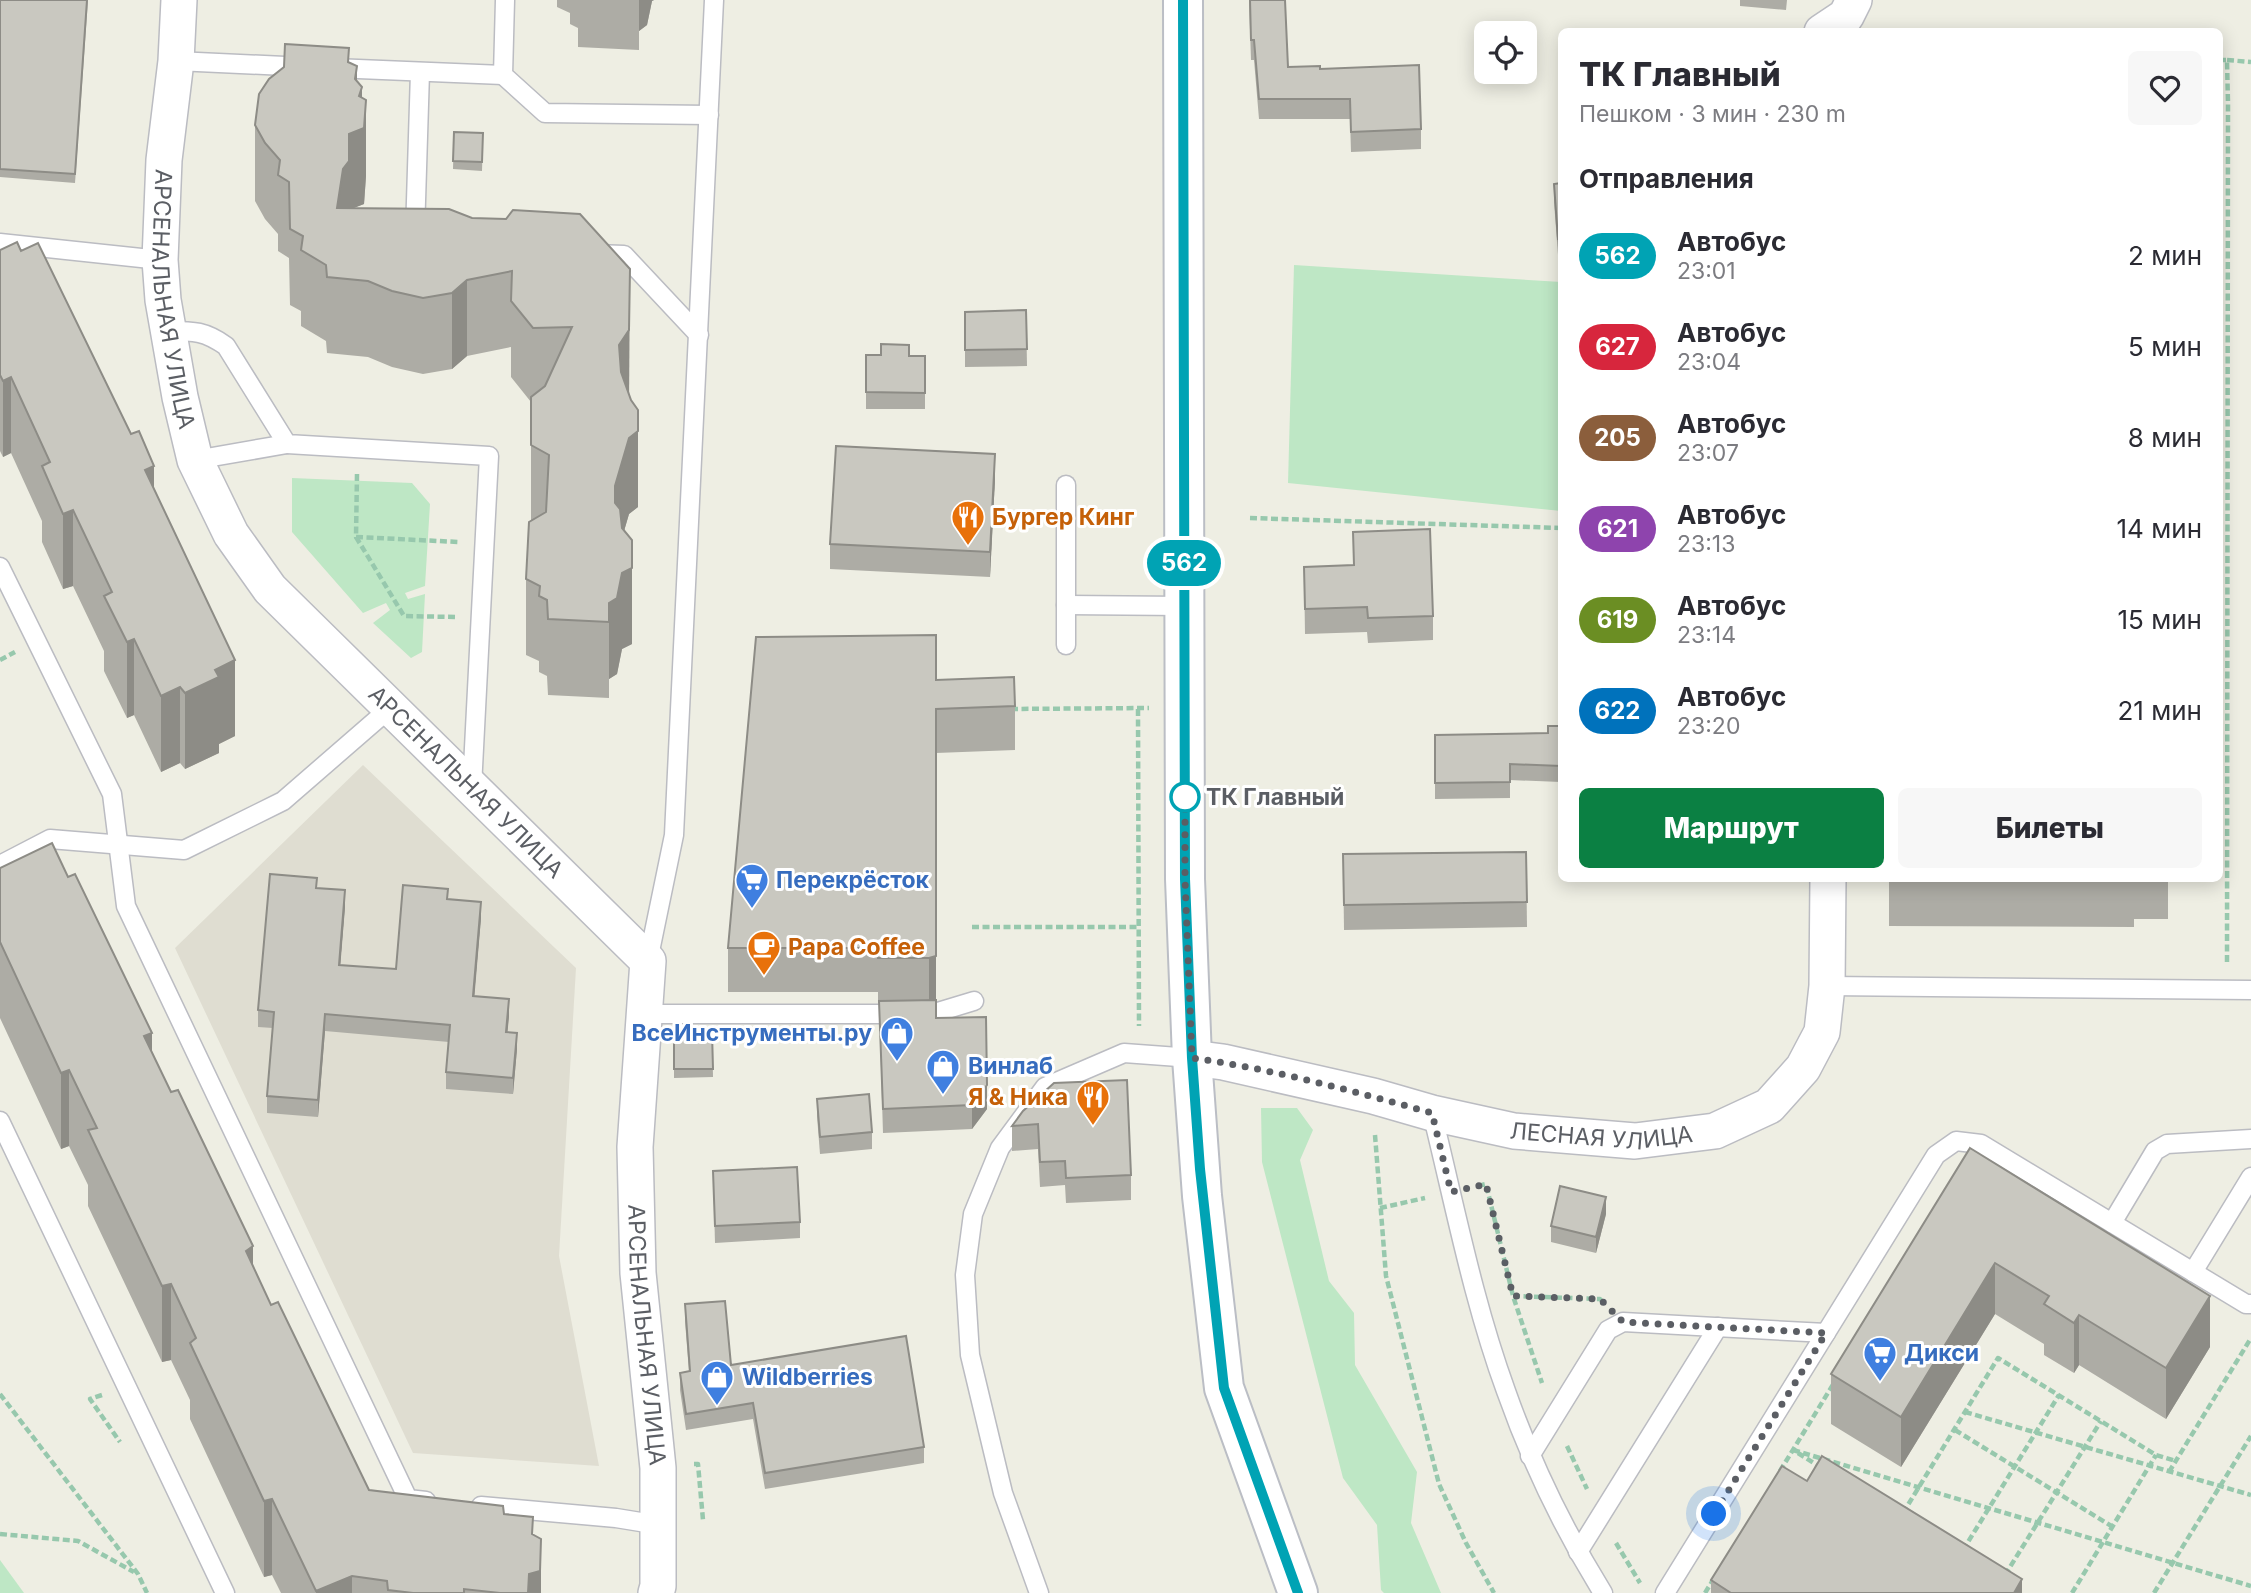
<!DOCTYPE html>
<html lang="ru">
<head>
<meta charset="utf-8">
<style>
  :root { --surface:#fff; --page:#f7f7f7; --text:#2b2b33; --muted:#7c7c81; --accent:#0b8043 }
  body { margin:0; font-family:Inter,sans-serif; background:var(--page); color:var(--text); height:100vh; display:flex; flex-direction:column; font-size:26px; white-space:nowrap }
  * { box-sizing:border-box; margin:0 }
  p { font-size:23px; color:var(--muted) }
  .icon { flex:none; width:38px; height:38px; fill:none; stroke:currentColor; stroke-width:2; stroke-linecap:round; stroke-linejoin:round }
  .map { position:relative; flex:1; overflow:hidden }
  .sheet { position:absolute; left:1558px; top:28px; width:665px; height:854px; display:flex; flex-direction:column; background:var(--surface); border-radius:10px; box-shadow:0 4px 18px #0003 }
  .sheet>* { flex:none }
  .badge { padding:0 14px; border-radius:23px; font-size:24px; line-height:46px }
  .fabs { position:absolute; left:1474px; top:21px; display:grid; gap:14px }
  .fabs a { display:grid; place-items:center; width:63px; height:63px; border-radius:10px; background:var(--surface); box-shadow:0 4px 18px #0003; font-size:35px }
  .you { position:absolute; width:35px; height:35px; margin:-18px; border:5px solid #fff; border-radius:50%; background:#1a73e8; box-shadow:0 0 0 10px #1a73e833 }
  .map>.badge { position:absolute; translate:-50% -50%; box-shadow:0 0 0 4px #fff }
  h2 { padding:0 21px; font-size:26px; line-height:63px }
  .round { display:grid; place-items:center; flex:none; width:74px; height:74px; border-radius:10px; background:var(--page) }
  .head { display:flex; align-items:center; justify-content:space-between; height:119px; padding:0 21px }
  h1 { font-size:33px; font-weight:800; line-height:52px }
  .button { display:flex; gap:14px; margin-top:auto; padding:14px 21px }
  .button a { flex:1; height:80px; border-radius:10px; background:var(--accent); color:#fff; font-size:28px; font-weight:800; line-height:80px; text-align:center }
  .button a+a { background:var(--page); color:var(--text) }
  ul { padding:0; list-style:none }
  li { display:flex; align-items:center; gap:21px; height:91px; padding:0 21px }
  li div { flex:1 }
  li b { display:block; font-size:26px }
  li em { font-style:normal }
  li .badge { min-width:77px; font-weight:700; text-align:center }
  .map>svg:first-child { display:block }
</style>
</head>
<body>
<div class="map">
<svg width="2251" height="1593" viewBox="0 0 2251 1593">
  <rect width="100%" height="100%" fill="#eeeee3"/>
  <polygon fill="#dfddd1" points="363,765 576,968 559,1256 599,1466 413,1453 175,948"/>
  <g fill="#bee7c5">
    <polygon points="1294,265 1561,282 1561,511 1288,483"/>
    <polygon points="292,478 412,483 430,504 425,586 405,593 408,599 425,594 422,652 411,658 373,623 390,610 386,603 363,613 292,532"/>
    <polygon points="1261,1108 1297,1108 1313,1130 1300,1160 1329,1281 1354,1313 1355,1365 1417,1472 1411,1523 1441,1593 1384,1593 1381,1590 1377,1525 1343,1478 1262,1162"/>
    <polygon points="0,1560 24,1593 0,1593"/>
  </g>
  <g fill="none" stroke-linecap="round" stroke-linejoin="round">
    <defs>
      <g id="service">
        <polyline points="505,0 503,75 545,113 709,115"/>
        <polyline points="176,61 306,67"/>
        <polyline points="334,68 503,75"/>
        <polyline points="415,233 420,72"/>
        <polyline points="0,243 160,260"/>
        <polyline points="595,254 624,255 699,335"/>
        <path d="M 169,331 C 194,331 205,331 226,346 L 287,444 L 489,456 L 472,787"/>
        <polyline points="195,460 287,444"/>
        <polyline points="0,567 112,794 126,906 408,1499 426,1501"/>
        <polyline points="1066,605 1184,606"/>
        <polyline points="1066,645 1066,485"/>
        <polyline points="0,865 50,839 184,850 283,801 389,709"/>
        <polyline points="648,961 674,835 714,0"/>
        <polyline points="1827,986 2251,990"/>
        <polyline points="644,1014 931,1014 974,1001"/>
        <path d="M 1432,1113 C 1455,1206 1473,1301 1506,1391 C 1531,1462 1564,1530 1603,1593"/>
        <polyline points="0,1121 225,1593"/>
        <polyline points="2112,1223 2155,1151 2167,1144 2251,1139"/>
        <polyline points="2193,1272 2251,1177"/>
        <polyline points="1530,1456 1608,1330 1623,1322 1826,1333"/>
        <polyline points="481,1506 616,1518 659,1525"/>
        <polyline points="1578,1552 1718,1327"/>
        <polyline points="1039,1593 1003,1493 970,1355 965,1275 973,1214 1000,1148 1045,1087 1124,1053 1192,1058"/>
        <polyline points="1665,1593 1936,1155 1956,1141 1981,1144 2246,1304 2251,1304"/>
      </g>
      <g id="minor">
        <path id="s1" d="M 179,0 L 176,61 L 164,160 L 160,260 L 163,300 L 180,397 L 195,460 L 231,534 L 270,589 L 648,961 L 635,1147 L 638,1273 L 658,1468 L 658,1586 L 656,1593"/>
        <polyline points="1822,32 1846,16 1854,0"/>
        <path id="s2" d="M 1192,1058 L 1223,1062 L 1373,1096 L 1432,1113 L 1514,1131 L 1635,1141 L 1715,1131 L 1769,1106 L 1803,1068 L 1822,1032 L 1827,986 L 1828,878"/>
      </g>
      <polyline id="secondary" points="1183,0 1185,879 1192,1058 1202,1196 1224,1388 1298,1593"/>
    </defs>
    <use href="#service" stroke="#bbbcc2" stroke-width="21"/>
    <use href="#minor" stroke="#bbbcc2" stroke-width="38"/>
    <use href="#secondary" stroke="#bbbec5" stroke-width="42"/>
    <g stroke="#97c8ad" stroke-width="4.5" stroke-dasharray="7 3.5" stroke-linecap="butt">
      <polyline points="2219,60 2227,60 2228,103 2227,963"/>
      <polyline points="2227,60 2251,62"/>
      <polyline points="357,474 356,537 459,542"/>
      <polyline points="1250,518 1561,528"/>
      <polyline points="356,537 404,616 455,617"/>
      <polyline points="0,660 15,652"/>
      <polyline points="1011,709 1149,708"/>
      <polyline points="1138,709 1139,1026"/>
      <polyline points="972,927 1139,927"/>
      <polyline points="1375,1135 1386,1276 1439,1484 1466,1543 1494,1593"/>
      <polyline points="1478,1186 1486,1184 1513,1296 1542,1383"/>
      <polyline points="1380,1208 1425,1198"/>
      <polyline points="1513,1296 1600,1299 1605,1304"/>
      <polyline points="0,1394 138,1574 147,1593"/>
      <polyline points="102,1395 90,1399 120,1442"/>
      <polyline points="1965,1412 2251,1495"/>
      <polyline points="1955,1430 2113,1527"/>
      <polyline points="1567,1446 1587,1489"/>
      <polyline points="1793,1450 2251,1586"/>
      <polyline points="1798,1453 1820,1467"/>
      <polyline points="694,1464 698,1464 703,1520"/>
      <polyline points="1780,1471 1834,1383"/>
      <polyline points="2169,1472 2251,1338"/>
      <polyline points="1903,1513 1998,1358 2156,1455 2176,1461"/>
      <polyline points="0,1534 78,1541 134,1572"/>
      <polyline points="1616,1543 1640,1583"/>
      <polyline points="1963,1550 2059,1395"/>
      <polyline points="2005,1575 2101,1421"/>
      <polyline points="1705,1593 1713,1580"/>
      <polyline points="2072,1593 2156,1455"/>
      <polyline points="2154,1593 2251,1436"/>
    </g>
    <use href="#service" stroke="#fff" stroke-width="18"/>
    <use href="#minor" stroke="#fff" stroke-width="35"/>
    <use href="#secondary" stroke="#fff" stroke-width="38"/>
  </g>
  <g fill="#adaca5">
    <polygon points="0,0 88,0 75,183 0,177"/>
    <polygon points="557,0 654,0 652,1 647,25 639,31 639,50 578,47 578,28 570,24 570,13 557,7"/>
    <polygon points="1249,0 1285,0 1288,67 1320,69 1421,129 1421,149 1351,152 1350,119 1259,119 1254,60 1251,60"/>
    <polygon points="1740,0 1787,0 1786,10 1740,6"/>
    <polygon points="349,62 357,81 362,98 366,176 364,204 353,208 472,218 506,219 629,396 638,507 629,514 624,531 632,644 622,649 617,674 609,679 609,698 548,695 547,676 539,672 539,661 526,655 526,579 531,521 531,402 511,377 511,347 467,356 452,369 423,374 392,367 368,357 327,353 326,341 301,326 301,311 290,305 289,258 278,251 278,234 265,219 255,201 255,125"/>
    <polygon points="454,132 483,133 482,171 453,169"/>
    <polygon points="1561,183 1561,255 1558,255 1554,201 1554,184"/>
    <polygon points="0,250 154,491 235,736 219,744 219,753 185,769 180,763 161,772 134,715 127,718 104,671 104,651 73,586 63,589 42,542 42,521 11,453 3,457 0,451"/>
    <polygon points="1026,310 1027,366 965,367 965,312"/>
    <polygon points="866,355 925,356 925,409 866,409"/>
    <polygon points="995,479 990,577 830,569 830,544"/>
    <polygon points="1353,532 1433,616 1433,640 1368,643 1367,632 1305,634 1304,567 1353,565"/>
    <polygon points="936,680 1015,706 1015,750 936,753 936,1018 987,1109 972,1129 883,1133 879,1003 878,1003 878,992 728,992 728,948"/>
    <polygon points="1561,726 1561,782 1510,780 1510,798 1435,799 1435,735 1548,733"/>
    <polygon points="1526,852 1527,927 1344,930 1343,854"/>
    <polygon points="0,868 152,1053 271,1305 369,1490 504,1514 533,1535 541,1593 281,1593 272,1575 264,1577 190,1419 190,1400 171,1360 162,1362 88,1206 88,1185 69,1146 61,1149 0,1018"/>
    <polygon points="1889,878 2168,878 2168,919 2134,919 2134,927 1889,926"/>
    <polygon points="317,888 345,907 340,965 396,969 448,899 481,918 474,996 509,1016 507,1032 517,1049 513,1094 446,1089 446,1072 449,1042 325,1031 318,1117 267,1113 267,1096 273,1028 258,1027 258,1010"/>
    <polygon points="712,1032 713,1077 674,1078 674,1033"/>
    <polygon points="817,1099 872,1132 872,1149 820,1154 817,1116"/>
    <polygon points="1023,1111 1131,1175 1131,1200 1066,1203 1065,1185 1040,1187 1038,1149 1012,1151 1012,1126"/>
    <polygon points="1970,1148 2210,1347 2166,1419 2079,1365 2074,1373 2044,1355 2044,1344 1995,1314 1901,1467 1831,1424 1831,1374"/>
    <polygon points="713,1171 800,1222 800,1238 715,1243"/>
    <polygon points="1606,1214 1596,1253 1551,1242 1551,1226"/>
    <polygon points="685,1304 731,1365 924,1447 924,1463 765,1489 753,1419 686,1430 680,1390 680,1373 689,1372 685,1321"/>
    <polygon points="1807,1481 2022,1593 1711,1593 1711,1580"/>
  </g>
  <g fill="#8d8c86">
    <polygon points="639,0 654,0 652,1 647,25 639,31"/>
    <polygon points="357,66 357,131 359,96 362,87 362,129 366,100 366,176 364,204 349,210 337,208 343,169 349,134"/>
    <polygon points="630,269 629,406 619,421 619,345"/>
    <polygon points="467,280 467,356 452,369 452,293"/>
    <polygon points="11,377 11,453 3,457 3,381"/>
    <polygon points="638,410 638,507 629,514 615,562 615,486"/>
    <polygon points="995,454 995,479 990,577 990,552"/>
    <polygon points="154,466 154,541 145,470"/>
    <polygon points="73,510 73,586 63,589 63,514"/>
    <polygon points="632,540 632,644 622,649 617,674 609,679 609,698 609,603"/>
    <polygon points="134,639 134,715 127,718 127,642"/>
    <polygon points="235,660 235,736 219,744 219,753 185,769 185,693 215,670"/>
    <polygon points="180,687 180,763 161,772 161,696"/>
    <polygon points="345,890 345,907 339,982 339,965"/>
    <polygon points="481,902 481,918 473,1013 473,996"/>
    <polygon points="936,956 936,1001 929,1003 929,958"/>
    <polygon points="509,999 509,1016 506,1048 506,1032"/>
    <polygon points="325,1014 325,1031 318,1117 318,1100"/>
    <polygon points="152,1033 152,1109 144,1036"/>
    <polygon points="517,1033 517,1049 513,1094 513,1078"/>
    <polygon points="69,1070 69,1146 61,1149 61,1073"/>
    <polygon points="987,1085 987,1109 972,1129 972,1105"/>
    <polygon points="1606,1197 1606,1214 1596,1253 1596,1237"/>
    <polygon points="253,1246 253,1322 246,1251"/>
    <polygon points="1995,1263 1995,1314 1901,1467 1901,1417"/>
    <polygon points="171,1284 171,1360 162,1362 162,1286"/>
    <polygon points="2210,1296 2210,1347 2166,1419 2166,1368"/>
    <polygon points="2079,1315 2079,1365 2074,1373 2074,1323"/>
    <polygon points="272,1499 272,1575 264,1577 264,1501"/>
    <polygon points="533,1517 533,1573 541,1539 541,1593 528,1593"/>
    <polygon points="352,1576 352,1593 316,1593 316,1591"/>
    <polygon points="2022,1579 2022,1593 2014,1593"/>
  </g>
  <g fill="#c9c8c0" stroke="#8d8c86" stroke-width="2">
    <polygon points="0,0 87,0 75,174 0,169"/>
    <polygon points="1250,0 1285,0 1288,67 1320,66 1320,69 1419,65 1421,129 1351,132 1350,99 1259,99 1254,40 1251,40"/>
    <polygon points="285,44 349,48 348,62 357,66 355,79 362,87 359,96 366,100 364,128 349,134 349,161 343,169 337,208 449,209 472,218 506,219 513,210 580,214 630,269 629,330 619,345 621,372 631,400 638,410 638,431 629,438 615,486 615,503 620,509 622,528 632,540 632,568 622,573 617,598 609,603 609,622 548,619 547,600 539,596 540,586 526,579 529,522 546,512 549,455 531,445 531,397 545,386 572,327 533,328 511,301 512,271 467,280 452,293 423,298 392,291 368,281 327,277 326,265 301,250 303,236 290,229 289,182 278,175 280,160 265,143 255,125 259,94 269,79 284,67"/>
    <polygon points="454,132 483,133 482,162 453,161"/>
    <polygon points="1561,183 1561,238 1558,239 1554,184"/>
    <polygon points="17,242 21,251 38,243 131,434 139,431 154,466 145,470 235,660 215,670 219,677 185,693 180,687 161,696 134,639 127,642 104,596 112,592 73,510 63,514 42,466 50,462 11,377 3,381 0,375 0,250"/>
    <polygon points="1026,310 1027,349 965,350 965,312"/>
    <polygon points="881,344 909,345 909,356 925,356 925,393 866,392 866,355 881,355"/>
    <polygon points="836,446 995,454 990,552 830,544"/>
    <polygon points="1430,529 1433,616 1368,618 1367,607 1305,609 1304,567 1354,565 1353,532"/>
    <polygon points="936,635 936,680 1014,677 1015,706 936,709 936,956 929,958 878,958 878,948 728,948 756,637"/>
    <polygon points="1548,726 1561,726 1561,766 1510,764 1510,782 1435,783 1435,735 1548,733"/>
    <polygon points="52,843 68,877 75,874 152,1033 144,1036 171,1092 178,1090 253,1246 246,1251 271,1305 278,1302 369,1490 503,1506 504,1514 533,1517 532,1534 541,1539 540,1571 529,1574 528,1593 500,1593 464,1589 464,1593 413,1593 388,1590 387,1581 352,1576 316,1591 272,1499 264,1501 190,1343 196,1338 171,1284 162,1286 88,1130 97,1128 69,1070 61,1073 0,942 0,868"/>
    <polygon points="1526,852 1527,902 1344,905 1343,854"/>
    <polygon points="270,874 317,878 316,888 345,890 339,965 396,969 403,885 448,889 447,899 481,902 473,996 509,999 506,1032 517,1033 513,1078 446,1072 450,1025 325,1014 318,1100 267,1096 274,1012 258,1010"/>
    <polygon points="936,1000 936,1018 986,1017 987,1085 972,1105 883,1109 879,1001"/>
    <polygon points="712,1032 713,1069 674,1069 674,1033"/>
    <polygon points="1127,1080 1131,1175 1066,1178 1065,1161 1040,1162 1038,1124 1012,1126 1023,1111 1054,1083"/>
    <polygon points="869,1094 872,1132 820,1137 817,1099"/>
    <polygon points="1970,1148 2210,1296 2166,1368 2079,1315 2074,1323 2044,1304 2049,1296 1995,1263 1901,1417 1831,1374"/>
    <polygon points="797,1167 800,1222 715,1226 713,1171"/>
    <polygon points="1560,1186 1606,1197 1596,1237 1551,1226"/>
    <polygon points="725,1301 731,1365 906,1336 924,1447 765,1473 753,1403 686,1414 680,1373 690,1371 685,1304"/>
    <polygon points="1822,1456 2022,1579 2014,1593 1731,1593 1711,1580 1782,1466 1807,1481"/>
  </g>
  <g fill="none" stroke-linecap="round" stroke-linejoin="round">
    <defs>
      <polyline id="line" points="1183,0 1185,879 1192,1058 1200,1169 1224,1388 1298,1593"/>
    </defs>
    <use href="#line" stroke="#fff" stroke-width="16"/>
    <use href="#line" stroke="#00a3b4" stroke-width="10"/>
    <path stroke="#5b5e64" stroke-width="7" stroke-dasharray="0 12.6" d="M 1185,797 L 1185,879 L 1192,1058 C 1273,1069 1353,1091 1432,1113 L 1451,1192 L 1486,1184 L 1513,1296 L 1600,1299 L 1623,1322 L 1826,1333 L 1714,1514"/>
  </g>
  <defs>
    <symbol id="restaurant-pin" viewBox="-11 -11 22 30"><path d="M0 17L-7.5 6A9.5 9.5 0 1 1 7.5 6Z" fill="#e8710a" stroke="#fff"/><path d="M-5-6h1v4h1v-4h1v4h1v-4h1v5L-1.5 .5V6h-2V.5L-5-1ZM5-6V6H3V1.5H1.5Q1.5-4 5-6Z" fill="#fff"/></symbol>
    <symbol id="supermarket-pin" viewBox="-11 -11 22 30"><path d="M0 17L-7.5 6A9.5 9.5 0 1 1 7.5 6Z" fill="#3f7fe0" stroke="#fff"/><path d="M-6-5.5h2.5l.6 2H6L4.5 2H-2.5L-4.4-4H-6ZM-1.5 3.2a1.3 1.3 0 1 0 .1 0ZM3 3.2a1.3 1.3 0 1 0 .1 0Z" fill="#fff"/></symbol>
    <symbol id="cafe-pin" viewBox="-11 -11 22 30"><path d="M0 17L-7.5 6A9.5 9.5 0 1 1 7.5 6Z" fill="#e8710a" stroke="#fff"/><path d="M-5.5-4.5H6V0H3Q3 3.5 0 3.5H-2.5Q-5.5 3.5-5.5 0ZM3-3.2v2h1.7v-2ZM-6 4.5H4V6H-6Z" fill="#fff"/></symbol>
    <symbol id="shop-pin" viewBox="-11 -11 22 30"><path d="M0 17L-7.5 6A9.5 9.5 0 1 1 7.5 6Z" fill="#3f7fe0" stroke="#fff"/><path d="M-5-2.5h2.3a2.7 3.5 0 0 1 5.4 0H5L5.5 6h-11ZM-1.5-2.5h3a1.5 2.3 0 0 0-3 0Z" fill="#fff"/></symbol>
  </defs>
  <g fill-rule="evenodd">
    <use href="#restaurant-pin" x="949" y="498" width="38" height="52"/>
    <use href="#supermarket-pin" x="733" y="861" width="38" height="52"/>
    <use href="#cafe-pin" x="745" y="928" width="38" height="52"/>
    <use href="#shop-pin" x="878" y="1014" width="38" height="52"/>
    <use href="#shop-pin" x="924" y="1047" width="38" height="52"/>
    <use href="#restaurant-pin" x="1074" y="1078" width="38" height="52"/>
    <use href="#supermarket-pin" x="1861" y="1334" width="38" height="52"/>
    <use href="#shop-pin" x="698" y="1358" width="38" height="52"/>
  </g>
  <circle fill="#fff" stroke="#00a3b4" stroke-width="3.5" cx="1185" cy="797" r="14"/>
  <g text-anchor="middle" stroke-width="6" stroke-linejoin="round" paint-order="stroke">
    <g font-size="23" fill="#5b5e64" stroke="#fff">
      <text dy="8" stroke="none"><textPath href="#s1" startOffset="301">АРСЕНАЛЬНАЯ УЛИЦА</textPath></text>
      <text dy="8" stroke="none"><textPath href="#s1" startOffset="889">АРСЕНАЛЬНАЯ УЛИЦА</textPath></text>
      <text dy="8" stroke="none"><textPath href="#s2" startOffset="418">ЛЕСНАЯ УЛИЦА</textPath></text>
      <text dy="8" stroke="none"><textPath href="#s1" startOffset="1519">АРСЕНАЛЬНАЯ УЛИЦА</textPath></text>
    </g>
    <g font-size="23" font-weight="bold" fill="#c56008" stroke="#fff" text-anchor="start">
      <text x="992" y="525">Бургер Кинг</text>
      <text x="788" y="955">Papa Coffee</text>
      <text x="1068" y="1105" text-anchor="end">Я &amp; Ника</text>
    </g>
    <g font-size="23" font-weight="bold" fill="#5b5e64" stroke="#fff" text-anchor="start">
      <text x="1206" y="805">ТК Главный</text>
    </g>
    <g font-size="23" font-weight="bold" fill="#366cbe" stroke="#fff" text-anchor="start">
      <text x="776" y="888">Перекрёсток</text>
      <text x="872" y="1041" text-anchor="end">ВсеИнструменты.ру</text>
      <text x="968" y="1074">Винлаб</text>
      <text x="1904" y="1361">Дикси</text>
      <text x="742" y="1385">Wildberries</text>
    </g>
  </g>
</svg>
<div class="fabs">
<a><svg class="icon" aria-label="locate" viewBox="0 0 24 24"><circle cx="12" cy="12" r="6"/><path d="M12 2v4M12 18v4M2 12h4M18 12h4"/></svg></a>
</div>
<div class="you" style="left:1714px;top:1514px"></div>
<b class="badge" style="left:1184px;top:563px;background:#00a3b4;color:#fff">562</b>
<section class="sheet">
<div class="head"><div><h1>ТК Главный</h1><p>Пешком · 3 мин · 230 m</p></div><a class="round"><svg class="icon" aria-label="heart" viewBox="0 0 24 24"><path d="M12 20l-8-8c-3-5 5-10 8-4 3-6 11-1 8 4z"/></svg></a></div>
<h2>Отправления</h2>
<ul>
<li><span class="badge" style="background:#00a3b4;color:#fff">562</span><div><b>Автобус</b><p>23:01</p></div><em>2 мин</em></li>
<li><span class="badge" style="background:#d7263d;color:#fff">627</span><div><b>Автобус</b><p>23:04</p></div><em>5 мин</em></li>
<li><span class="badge" style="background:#8b5e3c;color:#fff">205</span><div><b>Автобус</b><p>23:07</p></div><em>8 мин</em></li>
<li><span class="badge" style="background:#8e44ad;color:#fff">621</span><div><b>Автобус</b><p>23:13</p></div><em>14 мин</em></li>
<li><span class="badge" style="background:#6b8e23;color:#fff">619</span><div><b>Автобус</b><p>23:14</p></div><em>15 мин</em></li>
<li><span class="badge" style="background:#0072bc;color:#fff">622</span><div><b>Автобус</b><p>23:20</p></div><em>21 мин</em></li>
</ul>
<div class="button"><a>Маршрут</a><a>Билеты</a></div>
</section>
</div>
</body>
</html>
